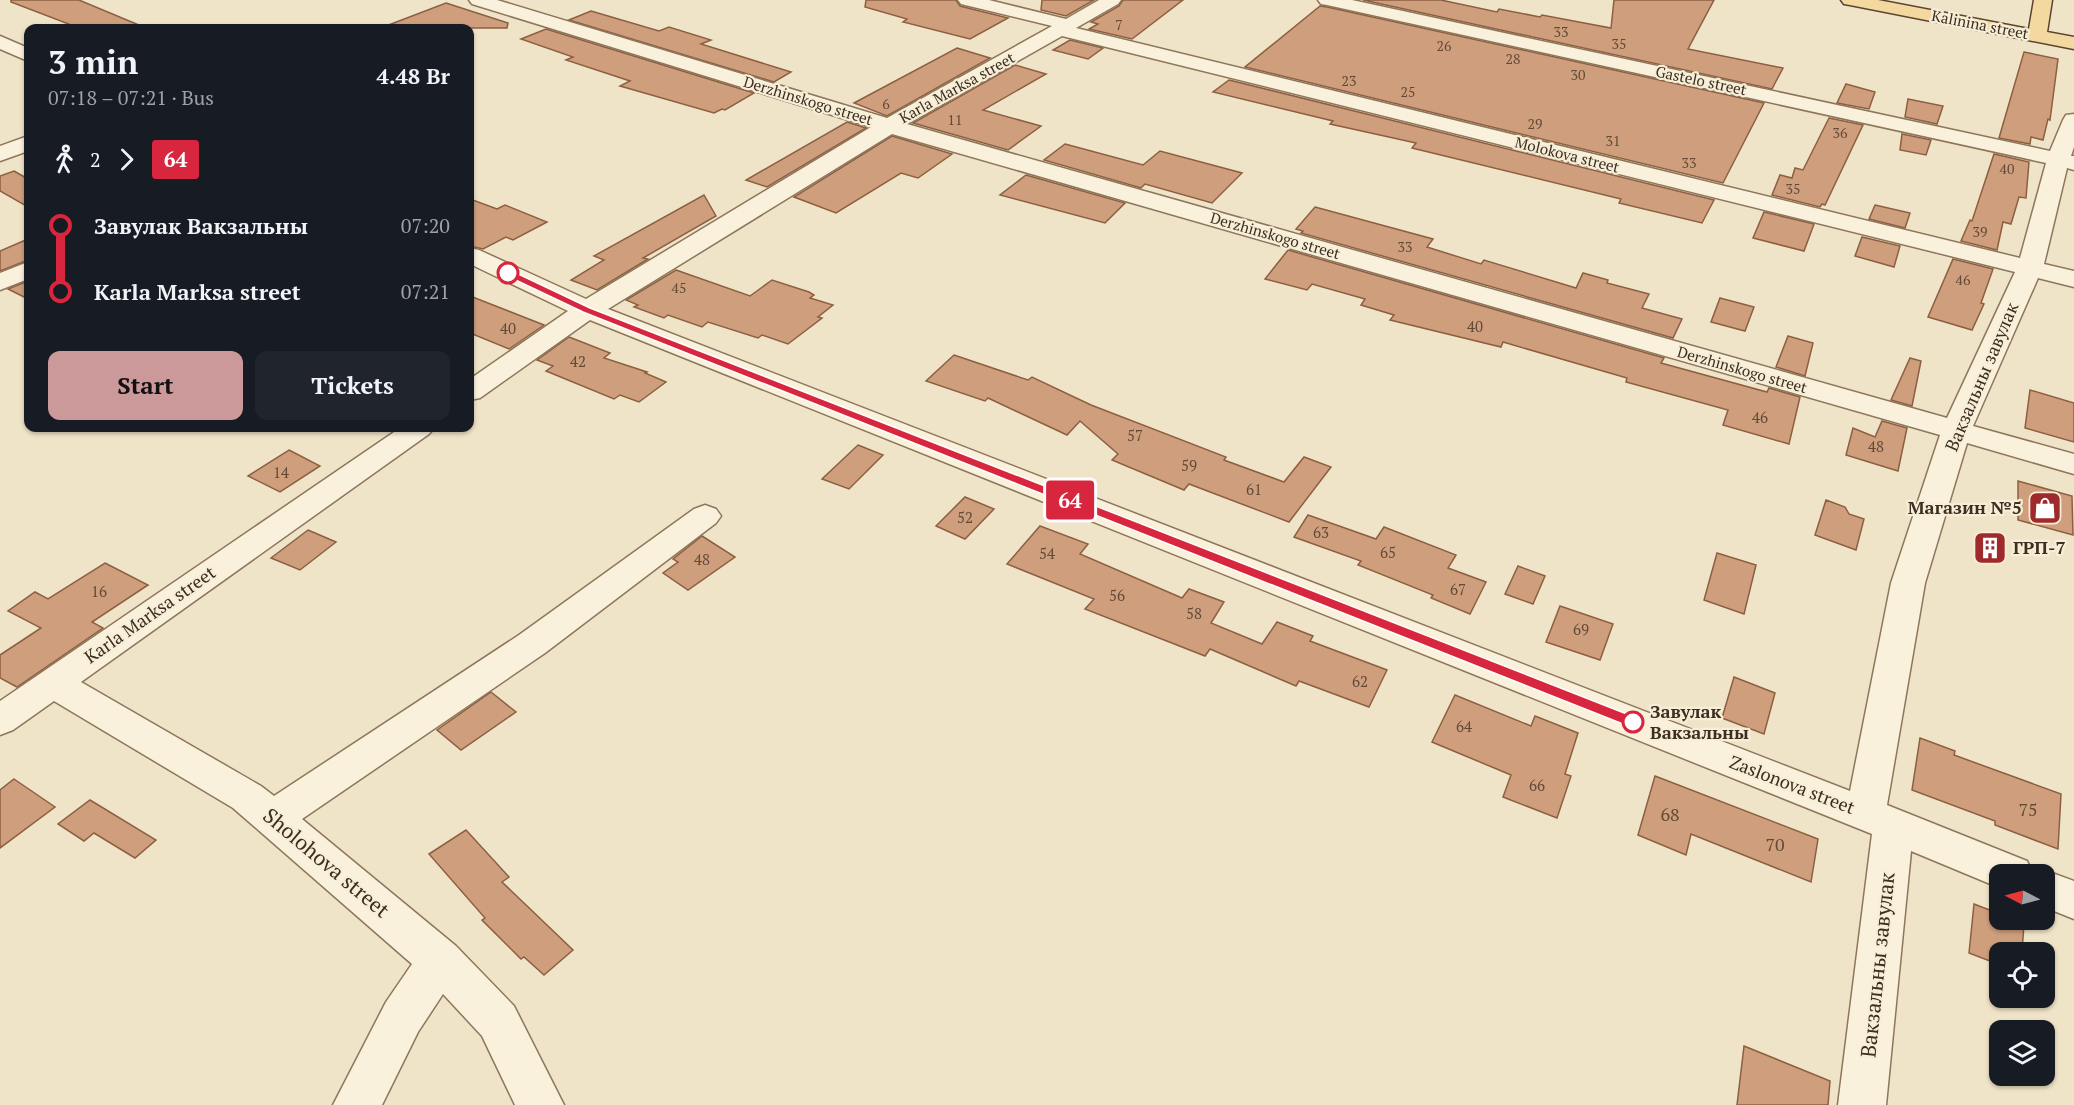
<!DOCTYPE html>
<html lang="en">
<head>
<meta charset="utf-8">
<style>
  :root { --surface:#171b24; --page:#20242c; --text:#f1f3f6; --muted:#9ea1a6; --accent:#cc999b }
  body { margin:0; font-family:"PT Serif",serif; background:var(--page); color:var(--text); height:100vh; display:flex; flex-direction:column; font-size:22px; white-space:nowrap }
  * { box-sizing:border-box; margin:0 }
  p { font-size:20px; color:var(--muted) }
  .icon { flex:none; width:33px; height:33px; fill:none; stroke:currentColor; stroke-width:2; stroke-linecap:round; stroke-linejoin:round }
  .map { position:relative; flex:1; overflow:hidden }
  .panel { position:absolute; left:24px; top:24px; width:450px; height:408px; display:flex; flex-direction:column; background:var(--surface); border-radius:12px; box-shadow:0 2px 4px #0004 }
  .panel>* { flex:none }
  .badge { padding:0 12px; border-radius:4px; font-size:21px; line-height:39px }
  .needle { width:39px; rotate:276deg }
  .buttons { position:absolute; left:1989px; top:864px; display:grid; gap:12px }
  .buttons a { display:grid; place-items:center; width:66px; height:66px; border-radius:12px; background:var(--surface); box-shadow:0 2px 4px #0004; font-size:30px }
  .map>.badge { position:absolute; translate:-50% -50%; box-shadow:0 0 0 3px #fff }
  .legs { display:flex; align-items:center; gap:9px; height:66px; padding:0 24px; font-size:20px }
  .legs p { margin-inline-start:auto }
  .headline { display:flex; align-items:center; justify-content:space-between; height:102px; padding:0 24px }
  h1 { font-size:33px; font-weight:600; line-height:45px }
  .cta { display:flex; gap:12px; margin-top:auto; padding:12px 24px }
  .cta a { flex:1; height:69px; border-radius:12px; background:var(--accent); color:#111; font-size:24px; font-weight:600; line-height:69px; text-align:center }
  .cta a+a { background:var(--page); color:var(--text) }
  ul { padding:0 24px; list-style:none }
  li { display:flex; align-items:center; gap:21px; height:66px; font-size:22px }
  li i { display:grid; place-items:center; width:9px; height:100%; margin:0 8px; background:currentColor }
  li i::after { content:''; width:15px; height:15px; margin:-8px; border:4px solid; border-radius:50%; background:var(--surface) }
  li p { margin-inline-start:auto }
  li:first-child i { background:linear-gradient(#0000 50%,currentColor 0) }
  li:last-child i { background:linear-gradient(currentColor 50%,#0000 0) }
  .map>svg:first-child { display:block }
</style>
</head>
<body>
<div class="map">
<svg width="2074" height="1105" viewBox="0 0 2074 1105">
  <rect width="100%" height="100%" fill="#f0e4c8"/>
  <g fill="#cf9f7d" stroke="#8d5f41" stroke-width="1.5">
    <polygon points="11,0 79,0 146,28 79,28 11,2"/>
    <polygon points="866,0 956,0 960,6 1008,18 970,39 903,22 907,19 865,7"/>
    <polygon points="1042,0 1094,0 1066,16 1041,10"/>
    <polygon points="1123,0 1183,0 1132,39 1089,29 1098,24 1091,22 1119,6"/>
    <polygon points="1363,0 1441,0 1497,12 1499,9 1540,17 1542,15 1611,28 1614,0 1714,0 1688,49 1783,68 1772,89"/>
    <polygon points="446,3 508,23 507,28 387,28 386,26"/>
    <polygon points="1320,6 1327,7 1764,103 1723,183 1245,67"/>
    <polygon points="591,11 659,31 669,27 711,40 701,44 791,72 774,82 569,20"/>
    <polygon points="546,29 754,93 725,110 722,109 714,113 620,86 630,81 566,60 573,57 521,39"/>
    <polygon points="1070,40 1103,48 1088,59 1053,50"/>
    <polygon points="957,48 990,58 887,116 854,103"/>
    <polygon points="2024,52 2058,59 2050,120 2048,119 2043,140 2031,137 2030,144 1999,138"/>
    <polygon points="1015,65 1046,74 983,110 1041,126 1008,150 913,123"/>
    <polygon points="1229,80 1714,200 1702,223 1619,203 1621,199 1412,148 1416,143 1330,124 1333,121 1213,92"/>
    <polygon points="1846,84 1875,92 1869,109 1837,103"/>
    <polygon points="1908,99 1943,106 1937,124 1905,117"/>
    <polygon points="1829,118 1863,125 1825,205 1822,204 1820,207 1772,195 1780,175 1792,178 1795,168 1803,170"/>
    <polygon points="847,122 866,128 767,187 746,180"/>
    <polygon points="1902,134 1931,140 1926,155 1900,150"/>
    <polygon points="892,136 952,154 918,178 901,173 836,213 794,197"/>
    <polygon points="1065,144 1143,165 1160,151 1242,173 1212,203 1145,184 1141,188 1044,160"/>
    <polygon points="1994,154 2029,162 2026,198 2019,197 2011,224 2003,222 1997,250 1961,241 1970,220 1972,221"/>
    <polygon points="14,171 28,179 28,207 0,191 0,176"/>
    <polygon points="1026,175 1125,203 1105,223 1000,195"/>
    <polygon points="704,195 716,216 643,258 648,259 597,290 571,280 604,260 594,256"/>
    <polygon points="470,199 497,209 505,205 547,222 513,240 506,237 483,249 470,246"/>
    <polygon points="1875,205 1910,213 1905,228 1869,219"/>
    <polygon points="1315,207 1433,239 1427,247 1481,264 1484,260 1576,288 1583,273 1608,280 1607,283 1649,294 1642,308 1682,319 1673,338 1301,233 1303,231 1296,229"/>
    <polygon points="1764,212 1814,224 1804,251 1753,238"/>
    <polygon points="1862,237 1900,246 1894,267 1855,256"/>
    <polygon points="28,239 28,260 0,271 0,251"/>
    <polygon points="1288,250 1664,358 1661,363 1767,392 1769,388 1800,397 1789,444 1723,425 1728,410 1626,382 1627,378 1503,342 1501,347 1390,320 1394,315 1361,305 1365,299 1312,284 1307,290 1265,279"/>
    <polygon points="1953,259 1993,269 1981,303 1984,304 1972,330 1928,317"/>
    <polygon points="676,270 750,296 772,280 809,292 814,295 810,298 833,305 818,317 822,318 788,344 762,335 758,338 708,322 702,327 668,315 664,318 634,307 638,305 626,300"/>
    <polygon points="28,281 28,299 8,289"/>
    <polygon points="470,296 544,325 509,349 470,333"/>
    <polygon points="1720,298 1754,307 1745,331 1711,322"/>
    <polygon points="1788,336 1813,343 1805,376 1776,367"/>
    <polygon points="569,337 610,353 604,358 647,372 645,373 666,382 639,402 620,395 614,399 546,371 553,366 537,360"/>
    <polygon points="954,355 1028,380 1032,377 1091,405 1226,457 1224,460 1284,482 1304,457 1331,467 1289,522 1189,484 1184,490 1112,460 1118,454 1080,421 1067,435 988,398 985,401 926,381"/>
    <polygon points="1910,358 1921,361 1912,406 1891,400"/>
    <polygon points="2030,390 2074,403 2074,442 2025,428"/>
    <polygon points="1882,421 1907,428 1898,471 1846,455 1853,428 1875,437"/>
    <polygon points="858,445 883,455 849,489 822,479"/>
    <polygon points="289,450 320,466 280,492 248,476"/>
    <polygon points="2018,481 2072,496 2073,535 2018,520"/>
    <polygon points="965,497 994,509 965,539 936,526"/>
    <polygon points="1826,500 1845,507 1849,514 1864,519 1856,550 1815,535"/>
    <polygon points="1308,515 1376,539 1384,527 1456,555 1448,568 1486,582 1470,614 1431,598 1433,595 1358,565 1361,561 1294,537"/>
    <polygon points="1040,526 1088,544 1080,554 1182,598 1189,589 1224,602 1211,623 1262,644 1277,622 1313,636 1310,641 1387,670 1369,707 1299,681 1296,686 1210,649 1205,656 1085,609 1094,599 1007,564"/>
    <polygon points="308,530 336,542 300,570 271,558"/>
    <polygon points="702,536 735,557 688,590 663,573 678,562 673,559"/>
    <polygon points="1717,553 1756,565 1744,614 1704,600"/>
    <polygon points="105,563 148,585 92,622 103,628 17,687 0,678 0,655 41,628 8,611 35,592 48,599"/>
    <polygon points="1518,566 1545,576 1533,604 1505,594"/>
    <polygon points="1560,606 1613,624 1600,660 1546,642"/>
    <polygon points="1734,677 1775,693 1764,734 1722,718"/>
    <polygon points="491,692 516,712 461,750 437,730"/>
    <polygon points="1455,695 1531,726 1535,716 1578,733 1565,774 1571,776 1557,818 1503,797 1511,775 1432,742"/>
    <polygon points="1920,738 1955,751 1954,755 2061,794 2058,849 1995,825 1995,821 1912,790"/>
    <polygon points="1655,776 1818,839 1811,882 1691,834 1686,855 1638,835"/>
    <polygon points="14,779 55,807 0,848 0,790"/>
    <polygon points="90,800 156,840 135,858 94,833 84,841 58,824"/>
    <polygon points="466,830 509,877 502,882 573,950 544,975 524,957 521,959 482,920 485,918 429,854"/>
    <polygon points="1974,904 2000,914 2000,920 2013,920 2024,924 2022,952 2000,952 2000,965 1969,953"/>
    <polygon points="1744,1046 1830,1081 1828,1105 1737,1105"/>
  </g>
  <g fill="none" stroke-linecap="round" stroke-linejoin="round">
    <defs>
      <g id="minor">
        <path d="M 469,0 L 497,0 L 887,118 L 1052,26 L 961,4 L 958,0 L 989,0 L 1066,19 L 1099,0 L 1121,0 L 1118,4 L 1076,28 L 2020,258 L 2046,163 L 1327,5 L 1321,4 L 1318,0 L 1352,0 L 2050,151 L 2063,120 L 2066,115 L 2074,114 L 2074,147 L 2071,156 L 2074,156 L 2074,170 L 2067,168 L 2044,264 L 2074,271 L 2074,287 L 2038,278 L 1973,426 L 2074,454 L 2074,474 L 1967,443 L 1925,583 L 1887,805 L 2027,861 L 2033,874 L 2044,870 L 2074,881 L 2074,919 L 2044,907 L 2044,874 L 2000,874 L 2000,888 L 1911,851 L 1886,1105 L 1838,1105 L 1872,834 L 590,320 L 480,398 L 470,400 L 470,379 L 568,311 L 470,264 L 470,248 L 479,250 L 586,299 L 871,127 L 472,4 ZM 1062,36 L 2015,272 L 1947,418 L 907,124 ZM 892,134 L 1940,435 L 1891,583 L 1850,791 L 608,309 Z"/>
        <polygon points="0,36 28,48 28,61 0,49"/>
        <polygon points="28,136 28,151 0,161 0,146"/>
        <polygon points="28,262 28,279 0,290 0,273"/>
        <polygon points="400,428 434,428 429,434 81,682 261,786 274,796 519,635 694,509 705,505 716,509 721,516 716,523 545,653 302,819 456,946 514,1006 564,1105 515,1105 482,1036 443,994 418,1032 382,1105 333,1105 386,1002 412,964 233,808 54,701 13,730 0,735 0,701"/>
      </g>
      <polygon id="major" points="1841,0 1878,0 2029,29 2034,0 2052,0 2047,32 2074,37 2074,49 1850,5 1844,4"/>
    </defs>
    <use href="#minor" stroke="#8d765c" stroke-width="3"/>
    <use href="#major" stroke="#5b4430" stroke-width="3"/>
    <use href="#minor" fill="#faf1dc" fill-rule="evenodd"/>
    <use href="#major" fill="#f3d9a0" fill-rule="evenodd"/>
  </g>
  <polygon fill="#d7263d" stroke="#fff" stroke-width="1.5" points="505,271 512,271 590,308 1637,718 1639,722 1637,726 1628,726 583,312 505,275"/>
  <defs>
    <symbol id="shop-square" viewBox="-11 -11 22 22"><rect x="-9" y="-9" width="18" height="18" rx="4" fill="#9e2a2b" stroke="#f7eed8"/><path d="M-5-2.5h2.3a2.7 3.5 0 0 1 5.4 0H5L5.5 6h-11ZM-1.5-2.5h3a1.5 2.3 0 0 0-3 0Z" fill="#fff"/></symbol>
    <symbol id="building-square" viewBox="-11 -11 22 22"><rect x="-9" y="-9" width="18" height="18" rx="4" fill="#9e2a2b" stroke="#f7eed8"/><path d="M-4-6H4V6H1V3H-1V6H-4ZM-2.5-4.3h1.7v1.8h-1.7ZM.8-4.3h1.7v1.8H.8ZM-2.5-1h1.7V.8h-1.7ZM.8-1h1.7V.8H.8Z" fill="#fff"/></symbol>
  </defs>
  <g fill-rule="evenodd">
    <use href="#shop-square" x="2026" y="489" width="38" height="38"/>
    <use href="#building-square" x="1971" y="529" width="38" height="38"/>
  </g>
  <g fill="#fff" stroke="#d7263d" stroke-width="3">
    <circle cx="508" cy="273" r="10"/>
    <circle cx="1633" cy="722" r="10"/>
  </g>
  <g text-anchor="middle" stroke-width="4.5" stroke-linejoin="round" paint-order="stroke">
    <g font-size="14" fill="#624a37">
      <text x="1119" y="30">7</text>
      <text x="1561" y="37">33</text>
      <text x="1619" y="49">35</text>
      <text x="1444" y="51">26</text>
      <text x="1513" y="64">28</text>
      <text x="1578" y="80">30</text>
      <text x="1349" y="86">23</text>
      <text x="1408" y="97">25</text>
      <text x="886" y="109">6</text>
      <text x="955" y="125">11</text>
      <text x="1535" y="129">29</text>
      <text x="1840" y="138">36</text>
      <text x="1613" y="146">31</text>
      <text x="1689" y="168">33</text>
      <text x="2007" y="174">40</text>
      <text x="1793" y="194">35</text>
      <text x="1980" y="237">39</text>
      <text x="1405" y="252">33</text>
      <text x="1963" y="285">46</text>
      <text x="679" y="293">45</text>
    </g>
    <g font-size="15" fill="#3d2e20" stroke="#f7eed8">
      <text transform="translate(1980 25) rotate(11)" y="5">Kalinina street</text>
      <text transform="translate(1701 81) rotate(12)" y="5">Gastelo street</text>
      <text transform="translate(957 88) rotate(-29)" y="5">Karla Marksa street</text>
      <text transform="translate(808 101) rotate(17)" y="5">Derzhinskogo street</text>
      <text transform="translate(1567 155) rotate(14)" y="5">Molokova street</text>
      <text transform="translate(1275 236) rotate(16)" y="5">Derzhinskogo street</text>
      <text transform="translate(1742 370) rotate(16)" y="5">Derzhinskogo street</text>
    </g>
    <g font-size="15" fill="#624a37">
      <text x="1475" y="332">40</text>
      <text x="508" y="334">40</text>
      <text x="578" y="367">42</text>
      <text x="1760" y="423">46</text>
      <text x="1135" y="441">57</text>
      <text x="1876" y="452">48</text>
      <text x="1189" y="471">59</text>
      <text x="281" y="478">14</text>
      <text x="1254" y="495">61</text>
      <text x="965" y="523">52</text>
      <text x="1321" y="538">63</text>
      <text x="1388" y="558">65</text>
      <text x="1047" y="559">54</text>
      <text x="702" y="565">48</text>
      <text x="1458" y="595">67</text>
      <text x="99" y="597">16</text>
      <text x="1117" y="601">56</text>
      <text x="1194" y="619">58</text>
      <text x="1581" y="635">69</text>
      <text x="1360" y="687">62</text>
      <text x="1464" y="732">64</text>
      <text x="1537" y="791">66</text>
    </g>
    <g font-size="18" fill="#3d2e20" stroke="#f7eed8">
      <text transform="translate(1982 377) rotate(-67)" y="6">Вакзальны завулак</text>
      <text transform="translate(150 615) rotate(-35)" y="6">Karla Marksa street</text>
      <text transform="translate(1792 785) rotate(21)" y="6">Zaslonova street</text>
    </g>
    <g font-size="18" font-weight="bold" fill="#3d2e20" stroke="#f7eed8" text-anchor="end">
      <text x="2022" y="514">Магазин №5</text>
      <text x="2013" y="554" text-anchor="start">ГРП-7</text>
    </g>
    <g font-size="18" font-weight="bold" fill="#3d2e20" stroke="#f7eed8" text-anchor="start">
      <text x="1650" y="718">Завулак<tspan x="1650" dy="21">Вакзальны</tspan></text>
    </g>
    <g font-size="18" fill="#624a37">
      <text x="2028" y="816">75</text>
      <text x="1670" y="821">68</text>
      <text x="1775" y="851">70</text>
    </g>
    <g font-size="21" fill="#3d2e20" stroke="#f7eed8">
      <text transform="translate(326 863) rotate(40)" y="7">Sholohova street</text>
      <text transform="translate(1878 965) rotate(-84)" y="7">Вакзальны завулак</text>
    </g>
  </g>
</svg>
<div class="buttons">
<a><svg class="needle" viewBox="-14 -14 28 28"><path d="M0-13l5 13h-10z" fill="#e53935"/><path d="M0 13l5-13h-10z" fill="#9ea1a6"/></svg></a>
<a><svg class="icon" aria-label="locate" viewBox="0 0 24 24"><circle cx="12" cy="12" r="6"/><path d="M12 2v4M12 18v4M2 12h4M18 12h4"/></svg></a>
<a><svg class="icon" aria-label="layers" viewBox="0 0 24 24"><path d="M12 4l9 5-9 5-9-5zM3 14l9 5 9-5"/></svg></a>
</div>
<b class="badge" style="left:1070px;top:500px;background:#d7263d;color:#fff">64</b>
<section class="panel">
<div class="headline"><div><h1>3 min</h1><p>07:18 – 07:21 · Bus</p></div><b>4.48 Br</b></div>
<div class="legs"><svg class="icon" aria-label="walk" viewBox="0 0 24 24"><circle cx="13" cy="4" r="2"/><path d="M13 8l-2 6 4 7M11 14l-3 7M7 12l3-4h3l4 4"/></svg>2<svg class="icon" aria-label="forward" viewBox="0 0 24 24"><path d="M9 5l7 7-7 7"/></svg><b class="badge" style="background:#d7263d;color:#fff">64</b></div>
<ul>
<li><i style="color:#d7263d"></i><b>Завулак Вакзальны</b><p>07:20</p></li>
<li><i style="color:#d7263d"></i><b>Karla Marksa street</b><p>07:21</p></li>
</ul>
<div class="cta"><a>Start</a><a>Tickets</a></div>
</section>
</div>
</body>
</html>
